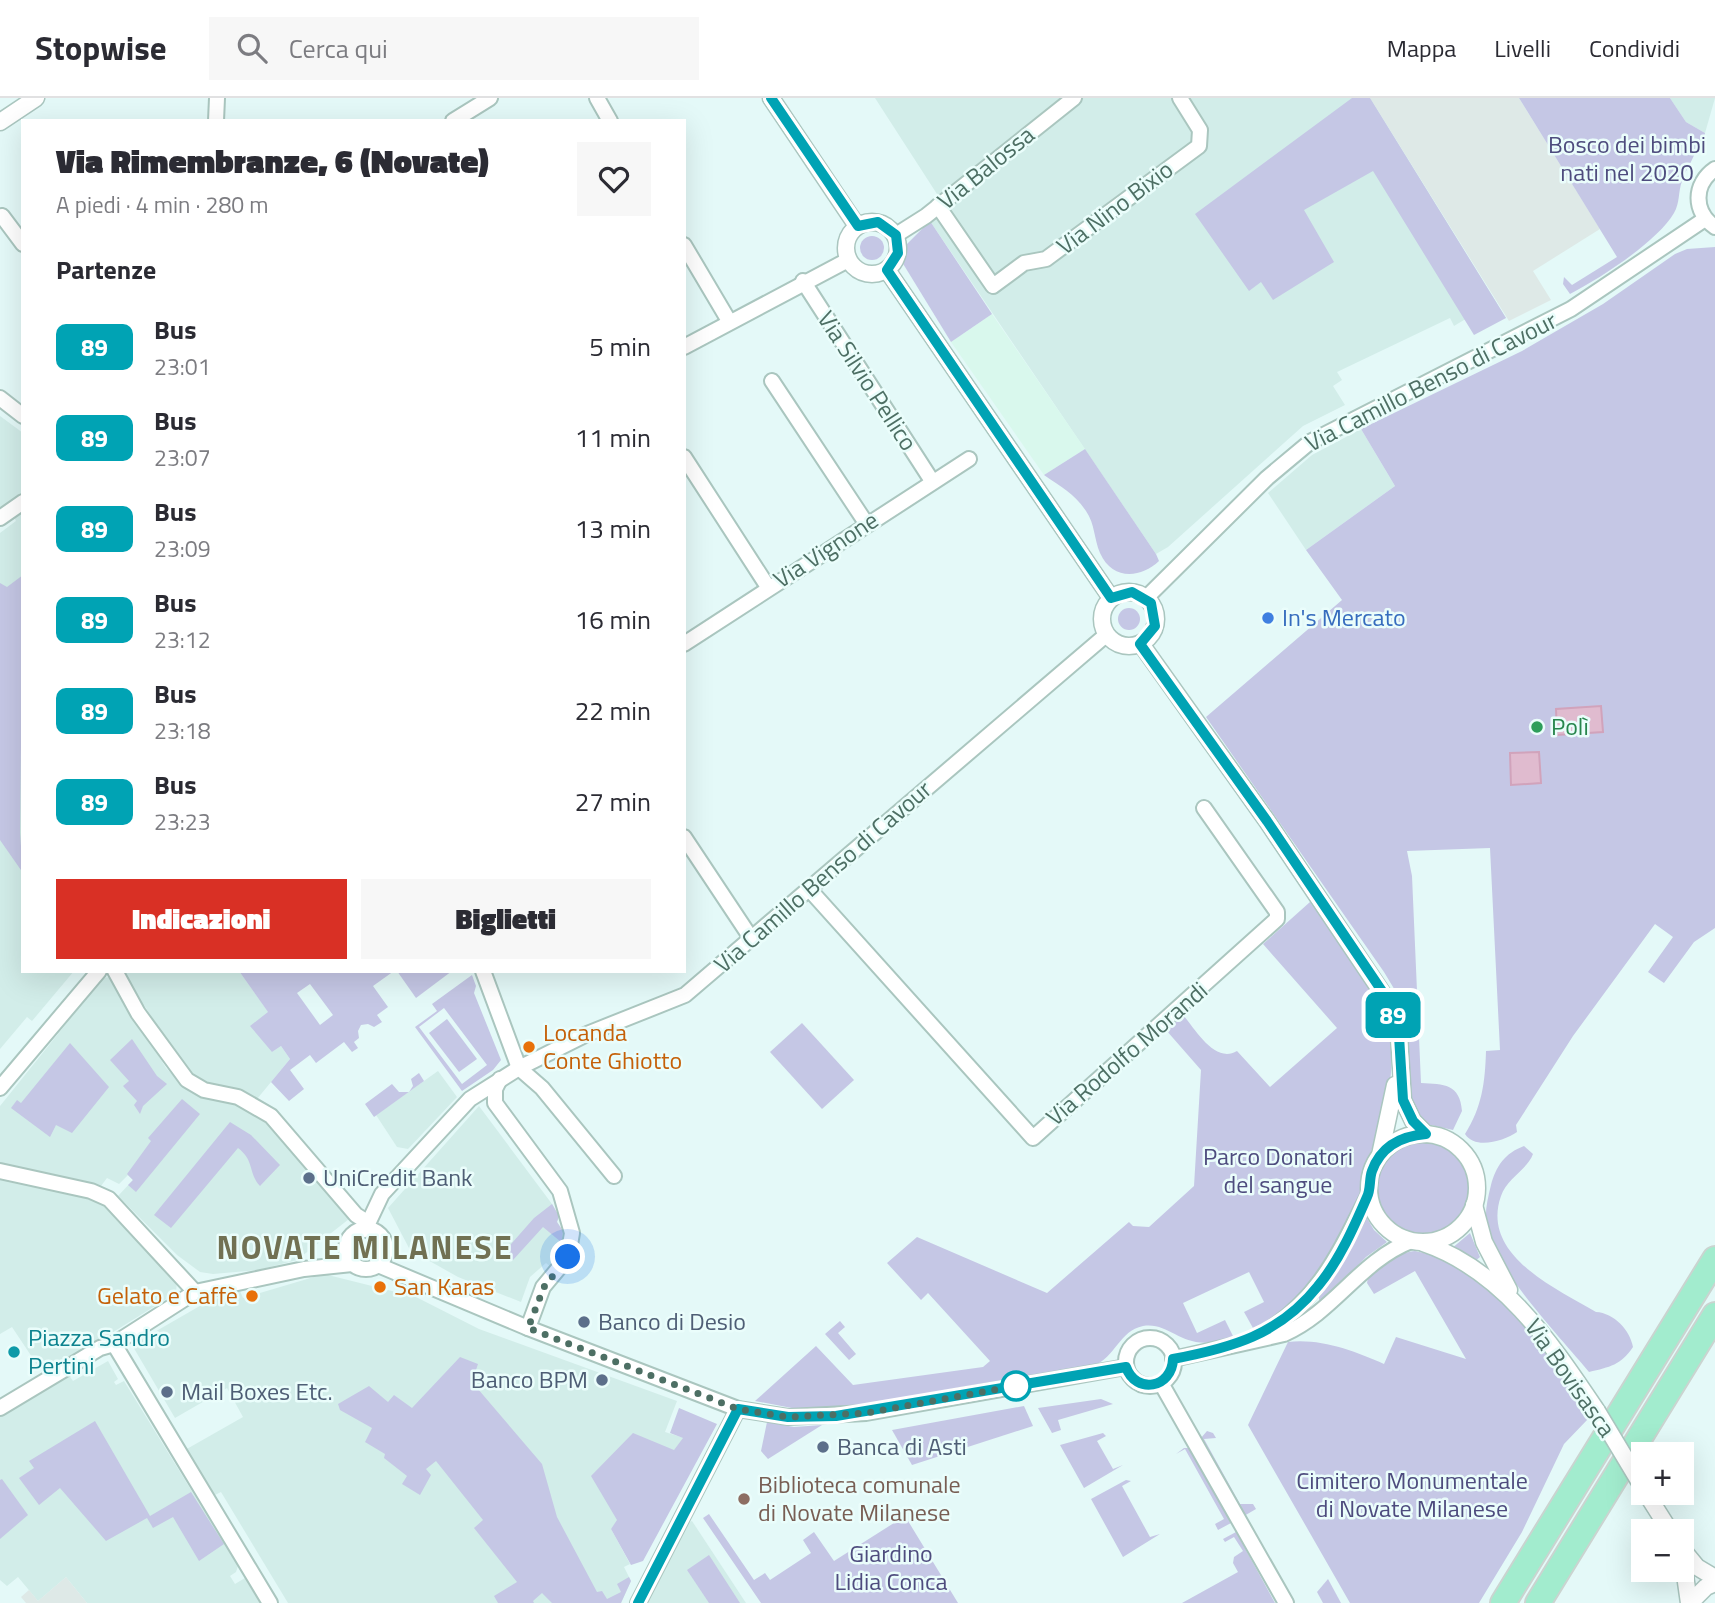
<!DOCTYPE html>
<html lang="it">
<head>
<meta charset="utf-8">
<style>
  :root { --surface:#fff; --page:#f7f7f7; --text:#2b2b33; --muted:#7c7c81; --line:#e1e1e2; --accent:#d93025 }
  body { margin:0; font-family:"Titillium Web",sans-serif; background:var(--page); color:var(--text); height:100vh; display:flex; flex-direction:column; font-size:26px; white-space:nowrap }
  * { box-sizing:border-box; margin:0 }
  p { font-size:23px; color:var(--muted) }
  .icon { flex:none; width:38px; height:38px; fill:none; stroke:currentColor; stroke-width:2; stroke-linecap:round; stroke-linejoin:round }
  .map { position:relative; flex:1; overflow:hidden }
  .side { position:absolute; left:21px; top:21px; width:665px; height:854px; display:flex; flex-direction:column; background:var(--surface); border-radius:0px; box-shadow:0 7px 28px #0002 }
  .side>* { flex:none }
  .badge { padding:0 14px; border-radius:10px; font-size:24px; line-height:46px }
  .tools { position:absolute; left:1631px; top:1344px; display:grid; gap:14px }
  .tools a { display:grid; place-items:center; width:63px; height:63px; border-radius:0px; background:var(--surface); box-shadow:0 7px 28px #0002; font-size:35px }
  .you { position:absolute; width:35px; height:35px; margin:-18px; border:5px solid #fff; border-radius:50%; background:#1a73e8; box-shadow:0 0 0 10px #1a73e833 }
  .map>.badge { position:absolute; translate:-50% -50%; box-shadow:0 0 0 4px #fff }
  h2 { padding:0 35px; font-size:26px; line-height:63px }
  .round { display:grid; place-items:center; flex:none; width:74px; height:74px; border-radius:0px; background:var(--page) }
  .headline { display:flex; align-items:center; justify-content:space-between; height:119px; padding:0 35px }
  h1 { font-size:33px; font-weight:800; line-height:52px }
  .action { display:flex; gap:14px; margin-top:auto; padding:14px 35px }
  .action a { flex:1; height:80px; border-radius:0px; background:var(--accent); color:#fff; font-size:28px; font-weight:800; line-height:80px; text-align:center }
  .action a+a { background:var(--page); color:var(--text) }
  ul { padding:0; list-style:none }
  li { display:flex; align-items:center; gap:21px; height:91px; padding:0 35px }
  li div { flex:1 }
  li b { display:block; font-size:26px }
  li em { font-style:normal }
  li .badge { min-width:77px; font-weight:700; text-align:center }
  header { display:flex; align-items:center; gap:42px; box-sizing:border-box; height:98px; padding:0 35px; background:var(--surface); border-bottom:2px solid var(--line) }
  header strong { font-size:33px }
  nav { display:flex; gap:38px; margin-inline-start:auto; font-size:24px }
  .search { width:490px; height:63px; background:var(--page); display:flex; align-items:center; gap:18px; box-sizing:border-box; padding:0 24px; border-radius:0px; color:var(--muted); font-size:26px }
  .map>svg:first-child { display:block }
</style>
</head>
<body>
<header>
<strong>Stopwise</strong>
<div class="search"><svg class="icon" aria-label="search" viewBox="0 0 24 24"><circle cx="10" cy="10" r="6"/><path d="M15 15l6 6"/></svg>Cerca qui</div>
<nav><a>Mappa</a><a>Livelli</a><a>Condividi</a></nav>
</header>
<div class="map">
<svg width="1715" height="1505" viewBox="0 0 1715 1505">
  <rect width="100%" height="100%" fill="#e4f9f8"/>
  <g fill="#d2ede9">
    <polygon points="875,0 1370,0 1506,220 1464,222 1454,228 1450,220 1337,274 1342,282 1333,288 1345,307 1303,328 1168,449 1156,456 930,123 946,110"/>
    <polygon points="1670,0 1715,0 1705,35 1686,24"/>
    <polygon points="0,318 23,335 23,397 0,413"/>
    <polygon points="1361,331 1395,388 1306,452 1268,395 1312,357"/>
    <polygon points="23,412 23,489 0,505 0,435 16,423 14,419"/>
    <polygon points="23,651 23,873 74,873 32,923 27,919 0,951 0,742"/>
    <polygon points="123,873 239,873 269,915 272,954 281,948 290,961 257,1001 234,990 206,987 188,975 144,907 141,908"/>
    <polygon points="111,879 166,970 186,990 241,1008 265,1024 296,1055 349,1121 297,1162 258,1172 213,1176 200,1174 177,1157 118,1098 133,1082 128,1077 119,1086 107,1080 101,1088 0,1066 0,1008 103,880"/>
    <polygon points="438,973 457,999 408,1051 397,1049 376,1017"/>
    <polygon points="479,1008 552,1106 559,1118 557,1124 563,1133 558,1160 551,1169 546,1165 530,1179 521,1204 458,1179 410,1152 388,1110"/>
    <polygon points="0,1079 92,1101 110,1109 177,1183 176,1195 44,1277 12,1229 0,1236"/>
    <polygon points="324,1176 416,1199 479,1231 677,1303 665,1334 684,1340 611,1431 630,1466 624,1469 631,1483 621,1505 288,1505 221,1394 213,1398 185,1352 243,1319 227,1290 175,1320 132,1247 205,1205 240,1193 243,1200"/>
    <polygon points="108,1263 118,1281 114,1284 116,1287 124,1283 238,1468 236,1474 230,1478 235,1486 245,1480 260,1505 87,1505 66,1479 38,1503 18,1479 7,1488 0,1482 0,1317 68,1276 73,1283"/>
    <polygon points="692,1423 746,1505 644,1505 686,1425"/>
  </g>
  <polygon fill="#d9f8ed" points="992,216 1085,351 1044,377 951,244"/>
  <g fill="#dee9e7">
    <polygon points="1370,0 1519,0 1600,131 1533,173 1551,202 1509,223"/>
    <polygon points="66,1479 87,1505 26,1505 21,1499 29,1492 38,1503"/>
  </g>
  <g fill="#c5c7e5" fill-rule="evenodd">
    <polygon points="1352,0 1370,0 1506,220 1474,237 1373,73 1304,112 1334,164 1273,202 1261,184 1249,193 1195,116"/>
    <path d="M 1519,0 L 1670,0 L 1686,24 L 1705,35 L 1704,43 L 1697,48 C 1694,62 1686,70 1682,83 C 1678,94 1680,105 1674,115 C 1657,144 1599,181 1570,196 L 1563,186 L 1564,179 L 1572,187 L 1617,159 Z"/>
    <polygon points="930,123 992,216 951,244 902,164 904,149"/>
    <circle cx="872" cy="150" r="12"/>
    <path d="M 1715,149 L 1715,830 L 1694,844 L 1664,885 L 1648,874 L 1673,839 L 1655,826 L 1573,938 L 1516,1027 L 1517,1034 C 1504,1043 1475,1052 1465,1036 C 1482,1009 1485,985 1486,953 L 1500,952 L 1490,750 L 1407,753 L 1412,778 L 1421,985 C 1444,986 1460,986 1462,1013 L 1453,1032 L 1422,1025 L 1410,1010 L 1407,926 L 1399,899 L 1384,874 L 1206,619 L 1342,502 L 1306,452 L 1395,388 L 1361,331 L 1522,253 L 1603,206 L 1675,156 L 1687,151 Z"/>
    <path d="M 1085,351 L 1156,456 L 1159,463 C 1140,481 1112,482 1100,455 C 1094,441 1095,426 1086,413 C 1074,395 1061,389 1044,377 Z"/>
    <polygon points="23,477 20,735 23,775 0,742 0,485 7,489"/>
    <circle cx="1129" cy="521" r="11"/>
    <path d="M 1310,804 C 1338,842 1376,885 1388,931 C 1400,980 1379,1031 1363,1076 C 1360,1084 1363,1090 1361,1097 C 1350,1129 1326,1175 1302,1198 C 1288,1212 1270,1222 1253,1230 L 1244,1214 L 1264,1204 L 1249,1174 L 1183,1205 L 1197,1235 L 1225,1222 L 1233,1238 C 1184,1259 1173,1223 1143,1228 C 1119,1233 1116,1259 1093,1268 L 854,1309 L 797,1311 L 755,1303 L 816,1248 L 853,1287 L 983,1269 L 990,1263 L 928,1195 L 921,1202 L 887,1165 L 917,1139 L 1047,1195 L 1129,1124 L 1133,1128 L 1149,1129 L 1194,1088 L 1201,972 L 1166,932 L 1183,917 C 1196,932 1215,966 1237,953 L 1270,989 L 1337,930 L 1263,846 Z"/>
    <path d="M 239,873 L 394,873 L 373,888 L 388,909 L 377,917 L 382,924 L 374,929 L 368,926 L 361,927 L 358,933 L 359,940 L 354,944 L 358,950 L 352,954 L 344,944 L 316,965 L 310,957 L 290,972 L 304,991 L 289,1003 L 271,984 L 290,961 L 281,948 L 272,954 L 250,928 L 268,914 ZM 310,886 L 333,917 L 320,927 L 297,895 Z"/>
    <polygon points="397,873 452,873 416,900"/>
    <path d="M 472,877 L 476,888 L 474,895 L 501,962 L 493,972 L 462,993 L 415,929 L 437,913 L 432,906 ZM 444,910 L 487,967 L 462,986 L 419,929 Z"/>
    <polygon points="447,921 477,961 459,974 429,935"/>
    <polygon points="802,925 854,982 822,1011 770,954"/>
    <polygon points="132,941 157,978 167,986 143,1008 140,1016 134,1007 137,1003 123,988 129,983 110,962"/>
    <polygon points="70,945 109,989 72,1035 56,1027 50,1039 11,1010 17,1002 21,1005"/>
    <polygon points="419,975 424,983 374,1019 365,1006 392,986 399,994 409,994 413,988 411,981"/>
    <polygon points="182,1001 200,1016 136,1094 128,1087 133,1082 127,1076 151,1043 148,1040"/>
    <path d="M 230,1024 L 251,1037 L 280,1067 L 260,1088 C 248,1075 255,1063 238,1050 L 171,1130 L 154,1117 Z"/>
    <circle cx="1423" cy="1090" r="46"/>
    <path d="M 1524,1048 L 1533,1056 C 1527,1072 1507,1080 1501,1098 C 1480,1157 1557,1191 1596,1214 C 1614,1215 1630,1232 1633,1249 C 1621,1267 1610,1269 1589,1274 C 1562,1241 1489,1166 1486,1124 C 1485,1112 1488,1099 1491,1087 C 1496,1068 1505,1055 1524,1048 Z"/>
    <polygon points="552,1106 559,1118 557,1124 563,1133 561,1154 556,1150 561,1144 543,1129 513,1162 504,1154 534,1120"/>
    <polygon points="1365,1117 1374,1132 1387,1144 1366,1159 1327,1200 1319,1202 1319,1197 1339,1169"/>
    <polygon points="1470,1135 1480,1159 1474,1164 1451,1151"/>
    <path d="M 1415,1153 C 1491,1167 1552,1258 1588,1321 L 1564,1346 L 1522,1434 L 1479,1505 L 1350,1505 L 1248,1327 L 1288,1244 C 1320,1240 1355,1253 1384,1266 L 1396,1239 L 1466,1261 L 1415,1173 L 1374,1196 L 1367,1185 C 1369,1166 1399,1155 1415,1153 Z"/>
    <polygon points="840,1223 845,1229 838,1235 856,1256 849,1262 825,1236"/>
    <polygon points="460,1259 478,1266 472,1284 542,1366 557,1419 597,1494 602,1493 607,1501 621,1494 617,1486 629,1479 631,1483 621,1505 552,1505 542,1495 533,1503 534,1505 498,1505 494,1498 517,1484 474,1430 483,1422 436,1363 426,1371 431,1377 420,1397 402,1386 407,1378 384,1360 385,1356 365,1344 372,1330 340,1312 338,1306 369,1288 388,1304 394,1297 412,1310"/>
    <polygon points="1101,1301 1113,1306 1058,1322 1061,1332 1052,1335 1038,1310"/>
    <polygon points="1024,1308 1033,1328 912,1367 892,1332"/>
    <polygon points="679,1310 717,1326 643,1463 631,1467 611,1431 617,1422 591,1378 633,1335 674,1352 683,1340 670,1335"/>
    <polygon points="95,1323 150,1418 191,1394 224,1446 199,1463 173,1419 153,1430 147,1420 106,1443 60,1390 39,1407 19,1380 34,1370 29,1363"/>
    <polygon points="767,1324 794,1329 822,1327 768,1361 761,1353"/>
    <polygon points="1207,1333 1213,1335 1216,1340 1204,1341 1240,1406 1253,1406 1256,1411 1244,1418 1201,1340"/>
    <polygon points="1103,1335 1106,1338 1097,1343 1113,1371 1123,1367 1084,1390 1060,1347"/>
    <polygon points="1184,1350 1189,1350 1231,1425 1218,1432 1215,1426 1224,1421 1185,1351 1176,1356"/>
    <polygon points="2,1381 28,1417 0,1441 0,1382"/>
    <polygon points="1126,1382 1131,1383 1122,1388 1150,1439 1160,1436 1123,1459 1091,1401"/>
    <polygon points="709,1416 754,1482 765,1475 770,1482 811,1455 803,1442 814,1434 834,1463 905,1418 958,1505 761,1505 703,1420"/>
    <polygon points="1236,1434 1275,1505 1182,1505 1238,1474 1233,1465 1234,1459 1243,1453 1234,1439 1225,1444 1223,1441"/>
    <polygon points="709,1457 740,1505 709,1505 687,1472"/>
    <polygon points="1328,1481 1341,1505 1323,1505 1317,1494"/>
  </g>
  <g fill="#e0bbcf" stroke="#d1a3bb" stroke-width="2">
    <polygon points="1601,608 1603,634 1557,637 1556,611"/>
    <polygon points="1539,654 1541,685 1511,687 1510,655"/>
  </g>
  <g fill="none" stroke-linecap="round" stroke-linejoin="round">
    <defs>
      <g id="minor">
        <polyline points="597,0 610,23"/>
        <polyline points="216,23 217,0"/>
        <polyline points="453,23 490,0"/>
        <path d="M 1715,71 C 1693,86 1693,114 1715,129"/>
        <polyline points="938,108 993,188 1024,165 1046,161 1199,48 1200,32 1180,0"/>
        <polyline points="2,118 23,146"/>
        <polyline points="896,137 926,118 1074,0"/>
        <polyline points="684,147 729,223"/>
        <polyline points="803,183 932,383"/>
        <polyline points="684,249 848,162"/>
        <polyline points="772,283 866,425"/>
        <polyline points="0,300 23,318"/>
        <polyline points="684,359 768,489"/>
        <polyline points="0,420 23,404"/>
        <polyline points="1146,500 1267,380 1310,344 1571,211 1705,121"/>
        <polyline points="684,546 969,361"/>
        <polyline points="684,739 751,840"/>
        <polyline points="809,791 1033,1040 1277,821 1277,814 1204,710"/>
        <polyline points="115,873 138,915 187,982 204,992 238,999 271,1018 356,1117 367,1124"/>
        <polyline points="483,873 519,970"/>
        <polyline points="519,970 542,990 614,1078"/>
        <polyline points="500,981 495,991 495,1005 560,1093 572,1135 568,1159 543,1189 528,1230"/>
        <polyline points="0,990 99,873"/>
        <polyline points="0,1073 91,1093 109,1101 195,1194"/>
        <circle cx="366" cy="1151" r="20"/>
        <polyline points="365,1132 382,1096 470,1001 519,970 587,936 685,897 1106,537"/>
        <polyline points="378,1167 528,1230 738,1311 788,1319 866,1315 1126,1269"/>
        <path d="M 1259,1238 C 1319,1203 1339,1155 1369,1096"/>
        <circle cx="1150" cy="1264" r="24"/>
        <polyline points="114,1246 270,1505"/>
        <path d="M 1173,1261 L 1284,1236 C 1334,1214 1360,1163 1411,1143"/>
        <polyline points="1161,1285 1286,1505"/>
        <polyline points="0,1310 100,1250 114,1246 195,1194 304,1171 352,1166"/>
        <polyline points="638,1505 738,1311"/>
      </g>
      <g id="tertiary">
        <polyline points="771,0 857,128"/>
        <polyline points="0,24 36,0"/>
        <circle cx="872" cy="150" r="26"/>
        <polyline points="887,172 1111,500"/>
        <circle cx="1129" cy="521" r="27"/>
        <polyline points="1141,546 1267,723 1383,896 1399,938 1403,1002 1413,1023 1426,1036"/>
        <circle cx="1423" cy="1090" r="54"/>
        <polyline points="1380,1057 1395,987"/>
        <polyline points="1474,1107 1484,1144 1509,1192"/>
        <path d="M 1423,1145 C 1503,1172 1551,1245 1597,1313"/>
        <polyline points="1646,1395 1670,1433"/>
        <polyline points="1683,1452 1697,1469 1715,1480"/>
        <polyline points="1682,1456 1689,1505"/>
        <polyline points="1690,1505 1706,1489 1715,1485"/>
      </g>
      <g id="motorway">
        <polyline points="1503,1505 1715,1161"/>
        <polyline points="1538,1505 1715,1217"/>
      </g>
    </defs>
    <use href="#minor" stroke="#aac6bf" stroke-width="18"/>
    <use href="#tertiary" stroke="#aac6bf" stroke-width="19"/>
    <use href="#motorway" stroke="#cad4d0" stroke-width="28"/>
    <use href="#minor" stroke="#fff" stroke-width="14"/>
    <use href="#tertiary" stroke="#fff" stroke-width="16"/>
    <use href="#motorway" stroke="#a2ecce" stroke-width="24"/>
    <defs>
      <polyline id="tertiary-bridge" points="1597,1313 1642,1388"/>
    </defs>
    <use href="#tertiary-bridge" stroke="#aac6bf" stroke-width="19" stroke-linecap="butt"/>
    <use href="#tertiary-bridge" stroke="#fff" stroke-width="16"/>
  </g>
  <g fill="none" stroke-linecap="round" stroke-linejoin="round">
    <defs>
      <path id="line" d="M 638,1505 L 738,1311 L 788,1319 L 836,1318 L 1126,1269 C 1136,1297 1172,1290 1173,1261 C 1231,1250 1279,1237 1318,1188 C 1339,1163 1354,1129 1367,1099 C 1371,1091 1369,1081 1372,1073 C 1381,1048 1401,1038 1426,1036 L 1413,1023 L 1403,1002 L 1399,938 L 1384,896 L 1267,723 L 1140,546 L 1155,528 L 1151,505 L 1132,494 L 1111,500 L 887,172 L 898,155 L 896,137 L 878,124 L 858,128 L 771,0"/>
    </defs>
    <use href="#line" stroke="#fff" stroke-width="16"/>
    <use href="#line" stroke="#00a3b4" stroke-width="10"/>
    <polyline stroke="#4d6f64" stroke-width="7" stroke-dasharray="0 12.6" points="568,1159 544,1189 528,1230 738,1311 788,1319 866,1315 1016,1288"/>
  </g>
  <circle fill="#3f7fe0" stroke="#eafdfb" stroke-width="2.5" cx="1268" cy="520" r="7"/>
  <circle fill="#2e9e5b" stroke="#eafdfb" stroke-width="2.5" cx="1537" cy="629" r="7"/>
  <g fill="#e8710a" stroke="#eafdfb" stroke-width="2.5">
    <circle cx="529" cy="949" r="7"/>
    <circle cx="380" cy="1189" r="7"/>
    <circle cx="252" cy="1198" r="7"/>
  </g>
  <g fill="#5c6f8a" stroke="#eafdfb" stroke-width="2.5">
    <circle cx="309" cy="1080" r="7"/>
    <circle cx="584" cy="1224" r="7"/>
    <circle cx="602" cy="1282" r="7"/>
    <circle cx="167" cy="1294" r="7"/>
    <circle cx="823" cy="1349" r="7"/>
  </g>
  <circle fill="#0f9aa8" stroke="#eafdfb" stroke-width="2.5" cx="14" cy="1254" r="7"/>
  <circle fill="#fff" stroke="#00a3b4" stroke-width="3.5" cx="1016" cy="1288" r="14"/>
  <circle fill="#8d6e63" stroke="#eafdfb" stroke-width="2.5" cx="744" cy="1401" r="7"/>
  <g text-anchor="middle" stroke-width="5" stroke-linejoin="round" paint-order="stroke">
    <g font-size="24" fill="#4e4c7e" stroke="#eafdfb">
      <text x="1627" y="55">Bosco dei bimbi<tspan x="1627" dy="28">nati nel 2020</tspan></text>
      <text x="1278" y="1067">Parco Donatori<tspan x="1278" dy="28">del sangue</tspan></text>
      <text x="1412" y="1391">Cimitero Monumentale<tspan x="1412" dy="28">di Novate Milanese</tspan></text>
      <text x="891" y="1464">Giardino<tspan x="891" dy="28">Lidia Conca</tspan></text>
    </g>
    <g font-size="24" fill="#4d6f64" stroke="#eafdfb">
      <text transform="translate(986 70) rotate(-39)" y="8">Via Balossa</text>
      <text transform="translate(1115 110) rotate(-37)" y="8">Via Nino Bixio</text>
      <text transform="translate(867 283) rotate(57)" y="8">Via Silvio Pellico</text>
      <text transform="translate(1431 284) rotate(-27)" y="8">Via Camillo Benso di Cavour</text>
      <text transform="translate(826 452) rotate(-33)" y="8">Via Vignone</text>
      <text transform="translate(823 779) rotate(-41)" y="8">Via Camillo Benso di Cavour</text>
      <text transform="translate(1127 956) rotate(-41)" y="8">Via Rodolfo Morandi</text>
      <text transform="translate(1570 1280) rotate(55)" y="8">Via Bovisasca</text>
    </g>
    <g font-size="24" fill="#366cbe" stroke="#eafdfb" text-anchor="start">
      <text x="1282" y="528">In's Mercato</text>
    </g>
    <g font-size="24" fill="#27864d" stroke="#eafdfb" text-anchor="start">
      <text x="1551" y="637">Polì</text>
    </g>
    <g font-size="24" fill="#c56008" stroke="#eafdfb" text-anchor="start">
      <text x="543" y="943">Locanda<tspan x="543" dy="28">Conte Ghiotto</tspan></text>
      <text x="394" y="1197">San Karas</text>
      <text x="238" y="1206" text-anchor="end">Gelato e Caffè</text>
    </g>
    <g font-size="24" fill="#4e5e75" stroke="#eafdfb" text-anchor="start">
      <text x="323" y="1088">UniCredit Bank</text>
      <text x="598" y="1232">Banco di Desio</text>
      <text x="588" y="1290" text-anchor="end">Banco BPM</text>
      <text x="181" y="1302">Mail Boxes Etc.</text>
      <text x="837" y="1357">Banca di Asti</text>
    </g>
    <g font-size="24" fill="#0d838f" stroke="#eafdfb" text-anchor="start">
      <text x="28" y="1248">Piazza Sandro<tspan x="28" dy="28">Pertini</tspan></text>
    </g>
    <g font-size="24" fill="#785e54" stroke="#eafdfb" text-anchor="start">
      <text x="758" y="1395">Biblioteca comunale<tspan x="758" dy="28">di Novate Milanese</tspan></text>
    </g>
    <g font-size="32" font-weight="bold" letter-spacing="2" fill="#717153" stroke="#eafdfb">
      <text x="365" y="1161">NOVATE MILANESE</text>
    </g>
  </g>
</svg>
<div class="tools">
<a>+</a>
<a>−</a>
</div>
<div class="you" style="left:568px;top:1159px"></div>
<b class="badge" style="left:1393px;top:917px;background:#00a3b4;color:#fff">89</b>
<section class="side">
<div class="headline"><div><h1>Via Rimembranze, 6 (Novate)</h1><p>A piedi · 4 min · 280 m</p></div><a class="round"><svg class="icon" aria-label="heart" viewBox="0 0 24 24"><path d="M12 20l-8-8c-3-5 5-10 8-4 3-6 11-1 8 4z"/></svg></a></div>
<h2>Partenze</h2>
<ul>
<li><span class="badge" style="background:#00a3b4;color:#fff">89</span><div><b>Bus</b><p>23:01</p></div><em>5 min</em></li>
<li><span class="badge" style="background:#00a3b4;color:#fff">89</span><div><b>Bus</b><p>23:07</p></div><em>11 min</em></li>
<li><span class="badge" style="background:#00a3b4;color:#fff">89</span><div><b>Bus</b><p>23:09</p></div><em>13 min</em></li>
<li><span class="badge" style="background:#00a3b4;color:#fff">89</span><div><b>Bus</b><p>23:12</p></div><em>16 min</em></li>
<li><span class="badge" style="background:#00a3b4;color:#fff">89</span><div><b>Bus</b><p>23:18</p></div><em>22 min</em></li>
<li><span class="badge" style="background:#00a3b4;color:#fff">89</span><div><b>Bus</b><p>23:23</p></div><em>27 min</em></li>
</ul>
<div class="action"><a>Indicazioni</a><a>Biglietti</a></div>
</section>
</div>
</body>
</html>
